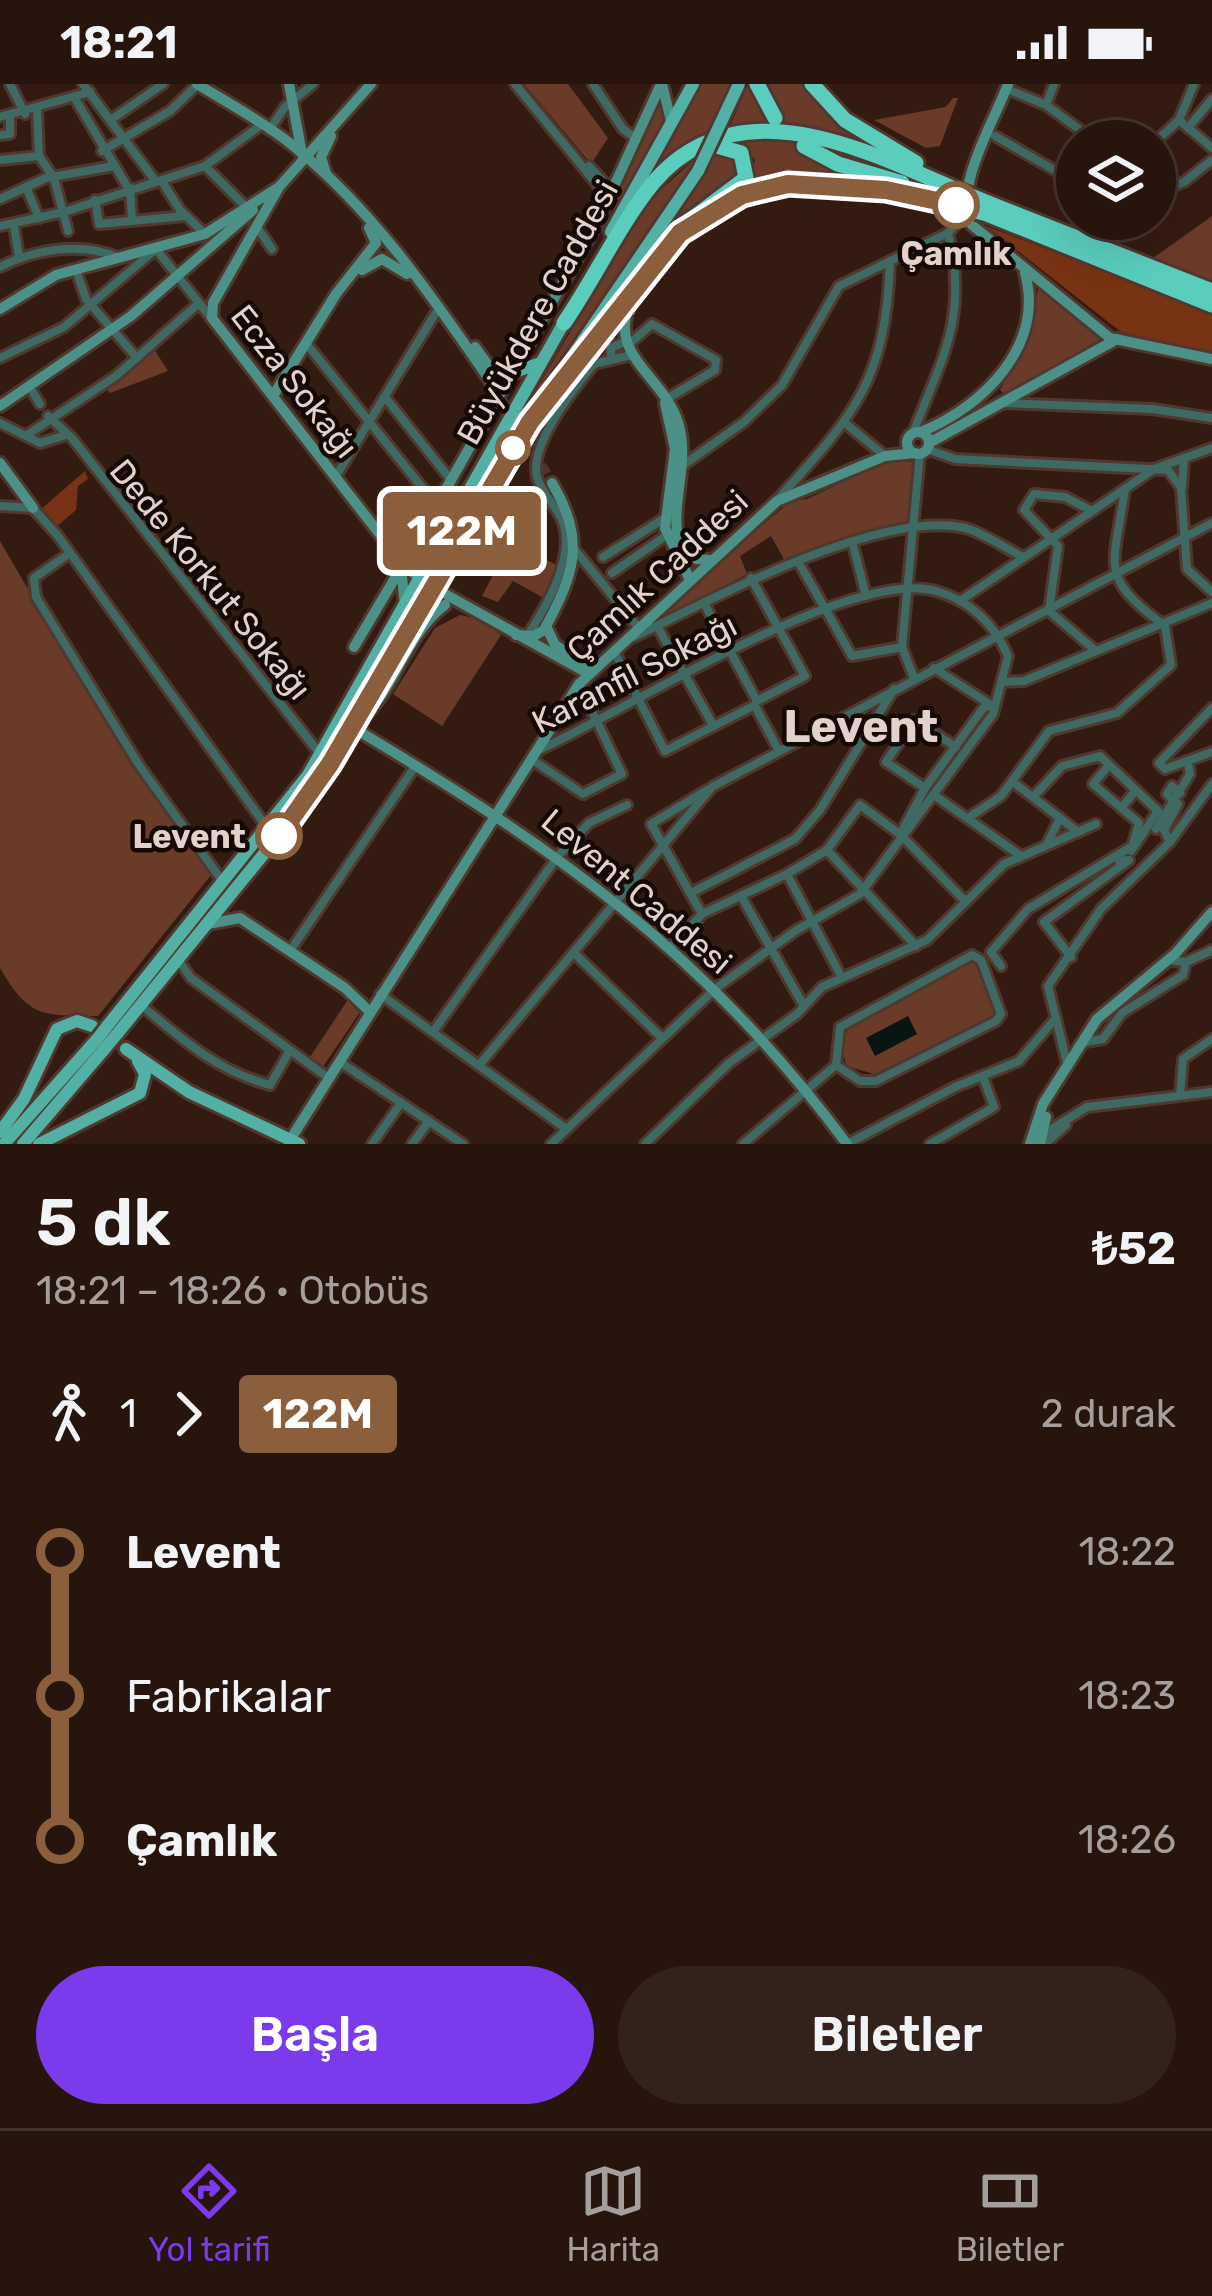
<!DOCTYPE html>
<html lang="tr">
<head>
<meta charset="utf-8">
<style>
  :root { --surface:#27140d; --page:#33211b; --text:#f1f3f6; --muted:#a49e9d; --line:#43332e; --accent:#7c3aed }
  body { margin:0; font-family:Rubik,sans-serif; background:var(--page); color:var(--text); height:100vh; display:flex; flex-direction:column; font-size:45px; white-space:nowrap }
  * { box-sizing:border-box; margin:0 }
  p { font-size:39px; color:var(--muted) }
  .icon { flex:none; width:66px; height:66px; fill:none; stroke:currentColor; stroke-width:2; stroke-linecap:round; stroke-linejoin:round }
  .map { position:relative; height:1060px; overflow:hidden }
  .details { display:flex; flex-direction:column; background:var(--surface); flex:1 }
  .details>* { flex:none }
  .badge { padding:0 24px; border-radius:9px; font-size:42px; line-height:78px }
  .fabs { position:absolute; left:1056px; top:36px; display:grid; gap:24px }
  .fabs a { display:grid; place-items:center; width:120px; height:120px; border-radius:50%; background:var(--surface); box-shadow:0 12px 48px #0002,0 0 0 3px var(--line); font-size:60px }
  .map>.badge { position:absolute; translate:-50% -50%; box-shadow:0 0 0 6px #fff }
  .legs { display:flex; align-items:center; gap:18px; height:132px; padding:0 36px; font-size:39px }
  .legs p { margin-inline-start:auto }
  .overview { display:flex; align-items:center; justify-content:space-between; height:204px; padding:0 36px }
  h1 { font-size:66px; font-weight:600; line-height:90px }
  .button { display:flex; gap:24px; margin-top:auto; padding:24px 36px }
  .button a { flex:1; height:138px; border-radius:72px; background:var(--accent); color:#fff; font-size:48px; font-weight:600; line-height:138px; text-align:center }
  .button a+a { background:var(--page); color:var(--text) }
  ul { padding:0 36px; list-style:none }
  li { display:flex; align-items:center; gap:42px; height:144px; font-size:45px }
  li i { display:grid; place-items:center; width:18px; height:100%; margin:0 15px; background:currentColor }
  li i::after { content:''; width:30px; height:30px; margin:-15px; border:9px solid; border-radius:50%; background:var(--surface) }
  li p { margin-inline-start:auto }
  li:first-child i { background:linear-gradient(#0000 50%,currentColor 0) }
  li:last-child i { background:linear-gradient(currentColor 50%,#0000 0) }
  .status { display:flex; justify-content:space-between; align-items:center; height:84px; padding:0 60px; background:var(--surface); direction:ltr }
  .status svg { height:33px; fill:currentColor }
  .tab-bar { display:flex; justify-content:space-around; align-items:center; height:168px; border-top:3px solid var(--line); background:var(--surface); font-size:33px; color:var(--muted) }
  .tab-bar a { display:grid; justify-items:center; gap:6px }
  .tab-bar .selected { color:var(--accent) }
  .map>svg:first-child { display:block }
</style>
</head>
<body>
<div class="status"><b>18:21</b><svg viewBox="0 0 49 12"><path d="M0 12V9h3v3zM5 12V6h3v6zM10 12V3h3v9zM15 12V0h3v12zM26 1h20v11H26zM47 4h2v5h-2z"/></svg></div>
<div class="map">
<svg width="1212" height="1060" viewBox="0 0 1212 1060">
  <rect width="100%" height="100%" fill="#341b11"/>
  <g fill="#6b3b29">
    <polygon points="524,0 568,0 608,54 591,80"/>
    <polygon points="697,0 732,0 708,54 633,115"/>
    <polygon points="748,0 753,0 771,38 783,27 768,0 806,0 864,62 800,42 727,49"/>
    <polygon points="660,12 669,32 621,117 614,114"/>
    <polygon points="953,14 958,14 940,62 926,64 874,36 946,23"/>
    <polygon points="750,53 810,54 938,103 866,84 810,55 798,70 880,99 747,103 755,76 736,56"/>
    <polygon points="718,63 731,64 745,86 672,143"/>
    <polygon points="697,73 579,247 442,467 645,120"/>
    <polygon points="1212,132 1212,198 1149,177"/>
    <polygon points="1038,205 1105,258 1005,311 1000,306 1030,248"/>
    <polygon points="154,265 168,287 110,309 105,304"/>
    <polygon points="887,377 915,378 908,438 785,477 771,452 740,472 747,490 636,548 791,417 807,415"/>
    <path d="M 0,457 L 82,598 L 211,791 L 98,932 C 42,931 30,935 0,884 Z"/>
    <polygon points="525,466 557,481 544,514 513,497 498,518 482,512 501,476 514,481"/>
    <polygon points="460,531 479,535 501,551 442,642 393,610 435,544"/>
    <polygon points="979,871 1007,927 874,990 846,982 841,956 852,940"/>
    <polygon points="355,905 369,915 322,984 308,976"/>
  </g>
  <g fill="#783214">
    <polygon points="986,142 1212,228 1212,268 1121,248"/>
    <polygon points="85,387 88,395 78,402 76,426 55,444 40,426"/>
  </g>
  <polygon fill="#071513" points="908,932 917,950 875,972 866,954"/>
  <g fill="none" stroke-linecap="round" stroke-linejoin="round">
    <polyline stroke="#4e362d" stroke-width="10" stroke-dasharray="10 5" stroke-linecap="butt" points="495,304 552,399"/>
    <defs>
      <g id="street">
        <polyline points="10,0 25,30"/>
        <polyline points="83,0 154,95"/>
        <polyline points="515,0 609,115"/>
        <polyline points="593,0 623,45 635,54"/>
        <polyline points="1012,7 1046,21 1095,57"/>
        <polyline points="74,13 128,104"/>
        <polyline points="1046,21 1054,0"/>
        <polyline points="37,26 39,72 54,94 68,147"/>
        <polyline points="0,33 90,8"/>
        <polyline points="112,35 163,0"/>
        <polyline points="1179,36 1212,64"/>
        <polyline points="1188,44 1212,15"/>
        <polyline points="269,46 285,23 313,0"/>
        <polyline points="0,51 10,50 10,33"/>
        <polyline points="995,52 1077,99"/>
        <polyline points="1155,58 1179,36 1194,0"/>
        <polyline points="102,67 170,27 198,0"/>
        <polyline points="0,76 39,72"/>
        <polyline points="205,82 246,123"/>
        <polyline points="589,82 612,107"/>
        <polyline points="161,96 180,126 205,150"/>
        <polyline points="26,103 39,134"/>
        <polyline points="130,104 132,134"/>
        <polyline points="1155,109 1184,98 1212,76"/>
        <polyline points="0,115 46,94 114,82"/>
        <polyline points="95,116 99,140 185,132"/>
        <polyline points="0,142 64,128 205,82 261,41"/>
        <polyline points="14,142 19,173"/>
        <polyline points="257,143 272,165"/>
        <path d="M 0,183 C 35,165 80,158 117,173"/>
        <polyline points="76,186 86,215 137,274"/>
        <polyline points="306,259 437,422"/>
        <polyline points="628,261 652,240 716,276 715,286 665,316"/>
        <polyline points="611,273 611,264 624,258"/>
        <polyline points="0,274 64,243 156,165 211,234"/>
        <polyline points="29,302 40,320"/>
        <polyline points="385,313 451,396"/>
        <polyline points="1004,319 1153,325 1212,334"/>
        <polyline points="48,332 72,354 320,670"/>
        <polyline points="0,339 40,359 63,352"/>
        <polyline points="845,339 885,372"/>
        <path d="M 913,349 C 942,274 969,232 948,149"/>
        <polyline points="27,351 116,292 198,220"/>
        <polyline points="927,365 955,375 1168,386 1181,404 1187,485 1212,508"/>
        <polyline points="682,382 744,338 782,301 839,202 948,149 966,129"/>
        <polyline points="336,392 435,230"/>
        <polyline points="1182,403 1184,374"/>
        <path d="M 777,416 C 854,331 886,298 890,177"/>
        <polyline points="0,422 33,424 58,452 268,745"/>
        <polyline points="1092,427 1065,413 1034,410 1024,426 1058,462 1049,527 1096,567"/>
        <polyline points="853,461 866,512"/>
        <polyline points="576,467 637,542"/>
        <polyline points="70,469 34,494 36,513 139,681 223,798"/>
        <polyline points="603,473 665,434"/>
        <polyline points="799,479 852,572 902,563"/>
        <polyline points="612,489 667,451"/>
        <polyline points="960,517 1154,385 1212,364"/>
        <polyline points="704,519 757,617 805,592 751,494"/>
        <polyline points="657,542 713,641"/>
        <path d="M 531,546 C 549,518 577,468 561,434 C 553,418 536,403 536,385 C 536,352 574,305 594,280 L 632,271"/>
        <path d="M 634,553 C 710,516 882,424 965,444 C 984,449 1005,464 1023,473"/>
        <polyline points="614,567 665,667 755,621"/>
        <polyline points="934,584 991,621"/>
        <polyline points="914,594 902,563 920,369"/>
        <polyline points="1002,598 1024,597 1212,519"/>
        <polyline points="755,622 779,667"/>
        <polyline points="1212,624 1159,679 1165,685 1212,668"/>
        <path d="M 541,665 C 627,626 850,483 936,507 C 970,516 995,541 1008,572 L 993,630 L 860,810 L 795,847 L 715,905 L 551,1060"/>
        <polyline points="531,675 583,710 622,690 579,600"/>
        <polyline points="1109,681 1093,700 1139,739 1133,760"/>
        <polyline points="1013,698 1078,748"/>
        <polyline points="925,704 886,678 914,636 956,663"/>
        <polyline points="934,711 1021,772"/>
        <polyline points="1033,713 1062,682 1100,672 1158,727 1131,767"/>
        <polyline points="1121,724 1136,706"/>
        <path d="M 968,734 L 1001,712 L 1049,647 L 1117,629 L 1171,581 L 1165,542 C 1097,492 1114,483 1125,405"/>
        <polyline points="1156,745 1190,690 1188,679"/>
        <polyline points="901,749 925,704 984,623 993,622"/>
        <polyline points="1170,758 1164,746 1178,720 1167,710 1172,702 1180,709"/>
        <polyline points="1047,760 1060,734"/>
        <polyline points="787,790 827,766"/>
        <polyline points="691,809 795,755 820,726 894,605"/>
        <polyline points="741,812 804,922"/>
        <polyline points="702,830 787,790 842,894"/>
        <polyline points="916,862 827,766 860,721 901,751 966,818"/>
        <polyline points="671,863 702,830 651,740 707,706"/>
        <polyline points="290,867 416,681"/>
        <polyline points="574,869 661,953"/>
        <polygon points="972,871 981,876 1001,930 996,937 876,997 860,997 836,981 840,943"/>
        <polyline points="1071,873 1044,838 1129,776 1119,777"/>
        <polyline points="1169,876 1186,878 1212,866"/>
        <polyline points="179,877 191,894 323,990"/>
        <polyline points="1001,882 991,868 1028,825 1129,764"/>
        <polyline points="380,910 565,1044"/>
        <path d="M 141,921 C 183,956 217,987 270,1001 L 289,968"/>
        <polyline points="435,945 558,772 589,739 627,721"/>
        <polyline points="1085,958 1103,955 1122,929 1183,891 1186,878"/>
        <polyline points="340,978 463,1060"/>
        <polyline points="1067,979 1048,902 1101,825 1170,758 1212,700"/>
        <polyline points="480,980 712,703 1212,439"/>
        <polyline points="1180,1011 1183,975 1212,955"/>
        <polyline points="1042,1051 1087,1023 1212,1008"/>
        <polyline points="372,1060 401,1019"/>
        <polyline points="412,1060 429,1037"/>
        <polyline points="645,1060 729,979 797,930 822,903 927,856 1004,780 1096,740"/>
        <polyline points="743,1060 836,981"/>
        <polyline points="847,1060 955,1003 1019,977 1056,934"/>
        <polyline points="930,1060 994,1023 983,993"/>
        <polyline points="1045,1060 1066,1041"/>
      </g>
      <g id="secondary">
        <path d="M 197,0 C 228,19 262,37 291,60 C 374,126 434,215 493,301"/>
        <polyline points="289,0 302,70"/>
        <polyline points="662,0 671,37"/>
        <path d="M 1008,0 C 995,36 952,105 972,141 L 1110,254 L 1212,275"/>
        <polyline points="326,90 321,73 331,52"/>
        <polyline points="279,103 213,219 212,234 406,484 421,494"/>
        <polyline points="362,186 382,175 407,190"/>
        <path d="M 633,215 C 603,269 663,291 678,338 C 691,379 669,420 679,460 L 696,475 L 710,476"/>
        <polyline points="0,225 56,191 205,150 279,103 371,0"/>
        <polyline points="475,263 496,292 511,293"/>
        <polyline points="273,312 336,210 376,159 369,144"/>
        <polyline points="665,319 675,365 665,444 690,496"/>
        <polyline points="0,322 131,232 253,126"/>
        <circle cx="918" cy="359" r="11"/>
        <path d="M 921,348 C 982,323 1045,263 1025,189"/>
        <polyline points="929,359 1117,255"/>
        <polyline points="0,379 33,424"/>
        <polyline points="404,479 597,139 661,0"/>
        <polyline points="401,483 405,522"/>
        <polyline points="421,489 429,443"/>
        <polyline points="445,510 589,590"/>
        <path d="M 445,521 C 403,552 394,613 352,643 C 556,765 703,866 847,1060"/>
        <polyline points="546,542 555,561 594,585"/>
        <path d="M 516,551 L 534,552 L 544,546 C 575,489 586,457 552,399"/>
        <polyline points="354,563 401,484"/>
        <polyline points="208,840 240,834 345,904 368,926"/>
        <polyline points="290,1056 579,600 777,417 885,372 915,369"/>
        <polyline points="1030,1060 1043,1020 1097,935 1175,870 1212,828"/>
        <polyline points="1040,1060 1046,1033"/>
      </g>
      <g id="primary">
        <polyline points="611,148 693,0"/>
        <polyline points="514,288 541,279"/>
        <polyline points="558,293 698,87"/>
        <polyline points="108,941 308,691 566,235"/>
        <polyline points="117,950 298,728 534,330"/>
        <polyline points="126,965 189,1008 299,1060"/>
        <polyline points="0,1048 24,1015 57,945 77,937 92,942"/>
        <polyline points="4,1060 98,954"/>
        <polyline points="23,1060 107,962"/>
        <polyline points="39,1060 140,1009 145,990 138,977"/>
      </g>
      <g id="highway">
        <polyline points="757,0 775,34"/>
        <polyline points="812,0 845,36 916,79"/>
        <polyline points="804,62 838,80 902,99"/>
        <path d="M 732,115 C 799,84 887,101 954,121"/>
        <polyline points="988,119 1212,207"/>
        <polyline points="987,130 1212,221"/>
        <path d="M 564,239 C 595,194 619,141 653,99 C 736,0 866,66 959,107"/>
        <polyline points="530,338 685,140 746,94 741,69 717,62"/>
      </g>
    </defs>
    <use href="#street" stroke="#50382f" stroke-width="14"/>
    <use href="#secondary" stroke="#50382f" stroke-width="16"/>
    <use href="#primary" stroke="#50382f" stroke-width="18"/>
    <use href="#highway" stroke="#50382f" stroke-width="21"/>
    <use href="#street" stroke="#3f6963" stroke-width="8"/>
    <use href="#secondary" stroke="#4c9187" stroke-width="10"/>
    <use href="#primary" stroke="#53b0a4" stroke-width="12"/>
    <use href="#highway" stroke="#5acdbd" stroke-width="15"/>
    <defs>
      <g id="primary-bridge">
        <polyline points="698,87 739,0"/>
        <polyline points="98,954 108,941"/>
        <polyline points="107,962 117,950"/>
      </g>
      <g id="highway-bridge">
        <polyline points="959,107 988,119"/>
        <polyline points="954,121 987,130"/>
      </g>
    </defs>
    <use href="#primary-bridge" stroke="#50382f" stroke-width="18" stroke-linecap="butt"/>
    <use href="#highway-bridge" stroke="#50382f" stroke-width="21" stroke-linecap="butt"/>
    <use href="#primary-bridge" stroke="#53b0a4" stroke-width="12"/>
    <use href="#highway-bridge" stroke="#5acdbd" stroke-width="15"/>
  </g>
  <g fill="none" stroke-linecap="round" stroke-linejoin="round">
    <defs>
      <polyline id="line-1" points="279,752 330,680 530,338 680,149 742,111 788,100 886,106 956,121"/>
    </defs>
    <use href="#line-1" stroke="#fff" stroke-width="27"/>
    <use href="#line-1" stroke="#8b5e3c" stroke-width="18"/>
  </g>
  <g fill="#fff" stroke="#8b5e3c" stroke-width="6">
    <circle cx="956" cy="121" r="21"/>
    <circle cx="513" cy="364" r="15"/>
    <circle cx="279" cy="752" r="21"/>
  </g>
  <g text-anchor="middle" stroke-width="9" stroke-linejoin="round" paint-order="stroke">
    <g font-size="33" font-weight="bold" fill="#e3d1cb" stroke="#140905">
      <text x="956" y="181">Çamlık</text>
      <text x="246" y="764" text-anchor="end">Levent</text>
    </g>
    <g font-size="33" fill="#e3d1cb" stroke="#140905">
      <text transform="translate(537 228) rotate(-61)" y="12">Büyükdere Caddesi</text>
      <text transform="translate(295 297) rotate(52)" y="12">Ecza Sokağı</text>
      <text transform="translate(657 491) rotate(-43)" y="12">Çamlık Caddesi</text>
      <text transform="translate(211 495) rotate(51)" y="12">Dede Korkut Sokağı</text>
      <text transform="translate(634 589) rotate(-27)" y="12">Karanfil Sokağı</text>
      <text transform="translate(637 807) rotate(40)" y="12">Levent Caddesi</text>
    </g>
    <g font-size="45" font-weight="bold" fill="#e3d1cb" stroke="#140905">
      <text x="861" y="658">Levent</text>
    </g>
  </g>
</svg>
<div class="fabs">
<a><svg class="icon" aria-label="layers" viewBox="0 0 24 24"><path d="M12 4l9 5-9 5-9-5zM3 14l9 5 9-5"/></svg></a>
</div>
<b class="badge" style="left:462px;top:447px;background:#8b5e3c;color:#fff">122M</b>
</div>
<section class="details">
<div class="overview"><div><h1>5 dk</h1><p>18:21 – 18:26 · Otobüs</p></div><b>₺52</b></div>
<div class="legs"><svg class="icon" aria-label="walk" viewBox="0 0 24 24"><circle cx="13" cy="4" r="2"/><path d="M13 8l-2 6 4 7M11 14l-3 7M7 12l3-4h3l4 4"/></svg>1<svg class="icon" aria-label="forward" viewBox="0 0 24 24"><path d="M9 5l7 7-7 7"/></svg><b class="badge" style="background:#8b5e3c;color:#fff">122M</b><p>2 durak</p></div>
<ul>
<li><i style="color:#8b5e3c"></i><b>Levent</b><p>18:22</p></li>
<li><i style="color:#8b5e3c"></i><span>Fabrikalar</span><p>18:23</p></li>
<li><i style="color:#8b5e3c"></i><b>Çamlık</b><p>18:26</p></li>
</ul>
<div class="button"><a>Başla</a><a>Biletler</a></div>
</section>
<nav class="tab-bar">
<a class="selected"><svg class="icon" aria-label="directions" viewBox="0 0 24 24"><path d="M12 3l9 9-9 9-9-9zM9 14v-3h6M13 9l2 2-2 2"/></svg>Yol tarifi</a>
<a><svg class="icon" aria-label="map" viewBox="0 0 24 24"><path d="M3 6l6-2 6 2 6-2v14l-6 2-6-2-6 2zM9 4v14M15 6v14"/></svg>Harita</a>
<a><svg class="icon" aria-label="tickets" viewBox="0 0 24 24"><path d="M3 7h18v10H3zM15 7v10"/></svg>Biletler</a>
</nav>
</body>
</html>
